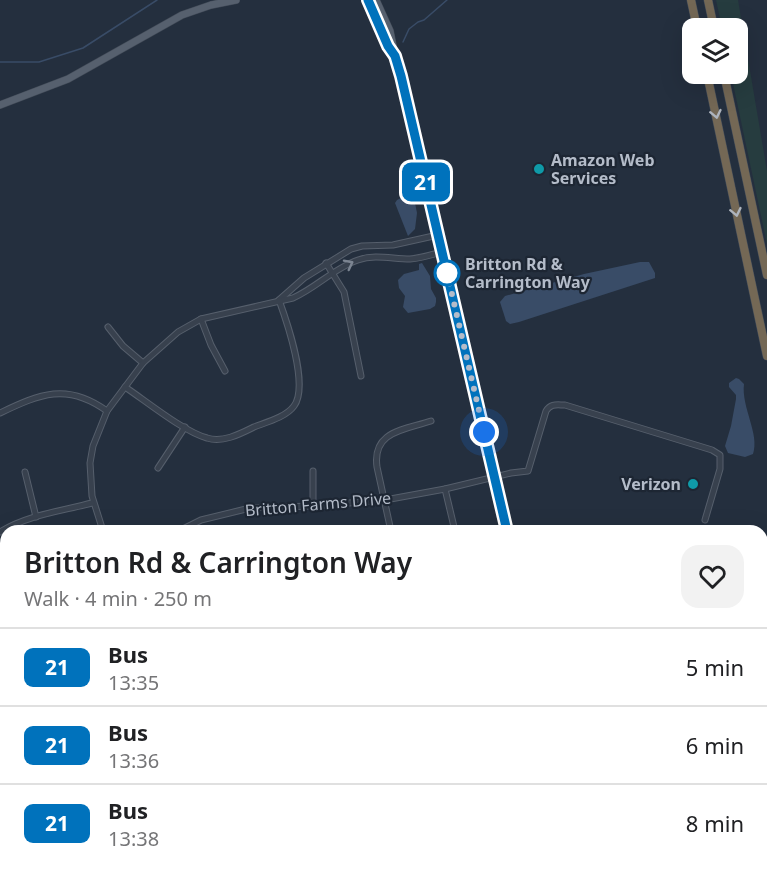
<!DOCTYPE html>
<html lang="en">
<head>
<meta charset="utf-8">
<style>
  :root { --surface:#fff; --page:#f2f2f2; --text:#202124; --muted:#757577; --line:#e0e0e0 }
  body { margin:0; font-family:"Noto Sans",sans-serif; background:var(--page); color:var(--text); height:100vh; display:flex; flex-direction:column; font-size:22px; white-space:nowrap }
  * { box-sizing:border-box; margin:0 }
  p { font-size:20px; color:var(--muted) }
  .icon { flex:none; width:33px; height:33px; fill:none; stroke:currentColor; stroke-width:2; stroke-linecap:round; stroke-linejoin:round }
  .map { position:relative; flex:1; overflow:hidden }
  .sheet { position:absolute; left:0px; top:525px; width:768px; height:350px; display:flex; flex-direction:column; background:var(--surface); border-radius:18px 18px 0 0; box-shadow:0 6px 24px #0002 }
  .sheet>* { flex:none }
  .badge { padding:0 12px; border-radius:9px; font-size:21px; line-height:39px }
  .tools { position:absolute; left:682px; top:18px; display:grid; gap:12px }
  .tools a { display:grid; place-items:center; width:66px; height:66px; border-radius:12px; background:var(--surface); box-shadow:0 6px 24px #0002; font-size:30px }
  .you { position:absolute; width:30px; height:30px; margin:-15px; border:4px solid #fff; border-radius:50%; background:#1a73e8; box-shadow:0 0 0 9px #1a73e833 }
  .map>.badge { position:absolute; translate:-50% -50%; box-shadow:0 0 0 3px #fff }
  .round { display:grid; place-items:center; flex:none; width:63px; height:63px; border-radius:18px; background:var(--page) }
  .overview { display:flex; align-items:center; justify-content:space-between; height:102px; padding:0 24px }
  h1 { font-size:28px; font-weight:600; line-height:45px }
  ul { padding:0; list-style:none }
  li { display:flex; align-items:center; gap:18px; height:78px; padding:0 24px; border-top:2px solid var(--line) }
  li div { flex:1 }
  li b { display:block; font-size:22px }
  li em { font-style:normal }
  li .badge { min-width:66px; font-weight:700; text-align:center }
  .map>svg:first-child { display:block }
</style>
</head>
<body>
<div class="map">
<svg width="767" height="874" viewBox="0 0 767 874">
  <rect width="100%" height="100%" fill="#242f3e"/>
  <g fill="#263c3f">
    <polygon points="716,0 738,0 767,171 767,244 731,74 738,74 738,28 722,28"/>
    <polygon points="316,868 317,874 139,874 139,869"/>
  </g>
  <g fill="#394c67">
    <polygon points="407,195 414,198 417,213 415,229 408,236 395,203 397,200"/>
    <polygon points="640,262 649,262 655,273 655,278 519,322 510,324 506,321 500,302 505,296 584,274"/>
    <polygon points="422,263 430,276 431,289 436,298 436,302 435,306 430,309 408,313 403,307 405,296 399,288 398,280 404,274 419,270 419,264"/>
    <path d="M 736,378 L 739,379 L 744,384 C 741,407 760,434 753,454 L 745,457 L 728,453 L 725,446 L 731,426 L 736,399 L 736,395 L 729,387 L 729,383 Z"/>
    <polygon points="766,539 767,539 767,679 762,677 762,545"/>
  </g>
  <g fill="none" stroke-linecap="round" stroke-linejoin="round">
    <g stroke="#394c67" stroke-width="1.5">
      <polyline points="403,42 409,29 418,22 424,20 447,0"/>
      <polyline points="0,62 39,62 83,48 157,0"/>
    </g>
    <defs>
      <g id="minor">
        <polyline points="326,263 344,292 361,376"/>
        <polyline points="279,300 304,278 351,249 362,246 393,245 438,235"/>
        <polyline points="201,319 211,345 225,371"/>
        <polyline points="108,327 123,346 143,363"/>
        <path d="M 125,387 C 146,401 184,432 207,438 C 223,443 240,434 254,427 C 267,422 286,417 294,406 C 309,386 287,322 279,300"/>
        <path d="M 0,413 C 40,394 67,382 107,411"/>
        <polyline points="158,468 185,427"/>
        <polyline points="25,472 36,517"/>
        <polyline points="445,489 455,531"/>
        <polyline points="313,506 313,471"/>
        <path d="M 103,531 L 92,496 L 90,463 L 93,446 L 107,411 L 143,363 L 178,332 L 201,319 L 293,298 C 316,288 334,268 358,260 C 375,254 392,259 410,259 C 421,258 431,255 442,252"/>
        <path d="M 179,531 L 201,520 L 250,508 L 313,506 L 385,500 L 445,489 L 511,473 L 528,471 L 546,411 C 551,403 557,405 565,405 L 712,450 L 720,455 L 720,469 L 705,520"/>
        <path d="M 391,531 L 377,467 C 372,431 404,430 431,421"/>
        <path d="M 0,532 C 27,515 62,511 92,503"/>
        <polyline points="0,614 6,612"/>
        <polyline points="0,778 6,780"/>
        <polyline points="762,848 767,848"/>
        <polyline points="134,868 135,874"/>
        <polyline points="0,871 17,868"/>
      </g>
      <g id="major">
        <polyline points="368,0 388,46 394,54"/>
        <polyline points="376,0 390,31 395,56 507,531"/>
        <polyline points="0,105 68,79 182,15 211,5 236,0"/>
        <polyline points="762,833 767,833"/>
        <polyline points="559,868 564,874"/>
        <polyline points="418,874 464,868"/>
        <polyline points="582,874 587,868"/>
      </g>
      <g id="highway">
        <polyline points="691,0 697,28"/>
        <polyline points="708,0 714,28"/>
        <polyline points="707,74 767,356"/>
        <polyline points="724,74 767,275"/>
      </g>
    </defs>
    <use href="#minor" stroke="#565f6c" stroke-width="7"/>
    <use href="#major" stroke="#414a57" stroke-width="8"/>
    <use href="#highway" stroke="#434c59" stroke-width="9"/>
    <use href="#minor" stroke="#38414e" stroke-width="5"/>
    <use href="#major" stroke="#56606e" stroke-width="7"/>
    <use href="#highway" stroke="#746855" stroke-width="8"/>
  </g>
  <defs><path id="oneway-chevron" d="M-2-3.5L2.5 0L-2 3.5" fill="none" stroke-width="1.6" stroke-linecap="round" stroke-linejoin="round" transform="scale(1.5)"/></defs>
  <g stroke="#aeb4bd">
    <use href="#oneway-chevron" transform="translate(716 114) rotate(78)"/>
    <use href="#oneway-chevron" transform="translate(736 212) rotate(78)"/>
  </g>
  <use stroke="#7c8592" href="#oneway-chevron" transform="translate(349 264) rotate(-27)"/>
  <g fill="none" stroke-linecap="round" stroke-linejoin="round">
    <defs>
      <polyline id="line" points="368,0 388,46 395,56 401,76 507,531"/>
    </defs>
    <use href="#line" stroke="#fff" stroke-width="14"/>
    <use href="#line" stroke="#0072bc" stroke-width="9"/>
    <polyline stroke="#b4bcc9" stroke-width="6" stroke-dasharray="0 10.8" points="447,273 484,432"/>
  </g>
  <g fill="#0f9aa8" stroke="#1d2633" stroke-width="2">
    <circle cx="539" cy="169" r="6"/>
    <circle cx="693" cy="484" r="6"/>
  </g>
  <circle fill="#fff" stroke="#0072bc" stroke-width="3" cx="447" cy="273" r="12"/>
  <g text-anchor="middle" stroke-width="4.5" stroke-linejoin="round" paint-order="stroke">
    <g font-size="16" font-weight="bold" fill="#b4bcc9" stroke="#1d2633" text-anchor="start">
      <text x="551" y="166">Amazon Web<tspan x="551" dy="18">Services</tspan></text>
      <text x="681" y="490" text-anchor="end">Verizon</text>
    </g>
    <g font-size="16" font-weight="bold" fill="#b4bcc9" stroke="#1d2633" text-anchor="start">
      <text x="465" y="270">Britton Rd &amp;<tspan x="465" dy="18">Carrington Way</tspan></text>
    </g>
    <g font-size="16" fill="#b4bcc9" stroke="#1d2633">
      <text transform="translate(318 504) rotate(-5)" y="6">Britton Farms Drive</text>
    </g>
  </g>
</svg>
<div class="tools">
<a><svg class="icon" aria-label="layers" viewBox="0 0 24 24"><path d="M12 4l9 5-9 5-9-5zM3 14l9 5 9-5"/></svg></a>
</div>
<div class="you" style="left:484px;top:432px"></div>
<b class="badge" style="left:426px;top:182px;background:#0072bc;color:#fff">21</b>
<section class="sheet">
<div class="overview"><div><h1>Britton Rd &amp; Carrington Way</h1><p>Walk · 4 min · 250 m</p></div><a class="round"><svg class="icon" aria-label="heart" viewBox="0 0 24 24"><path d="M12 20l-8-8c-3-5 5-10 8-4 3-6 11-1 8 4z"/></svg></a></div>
<ul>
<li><span class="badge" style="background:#0072bc;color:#fff">21</span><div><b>Bus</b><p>13:35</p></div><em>5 min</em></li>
<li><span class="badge" style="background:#0072bc;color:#fff">21</span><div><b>Bus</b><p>13:36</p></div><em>6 min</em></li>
<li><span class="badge" style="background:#0072bc;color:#fff">21</span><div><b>Bus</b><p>13:38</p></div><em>8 min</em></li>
</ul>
</section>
</div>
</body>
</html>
